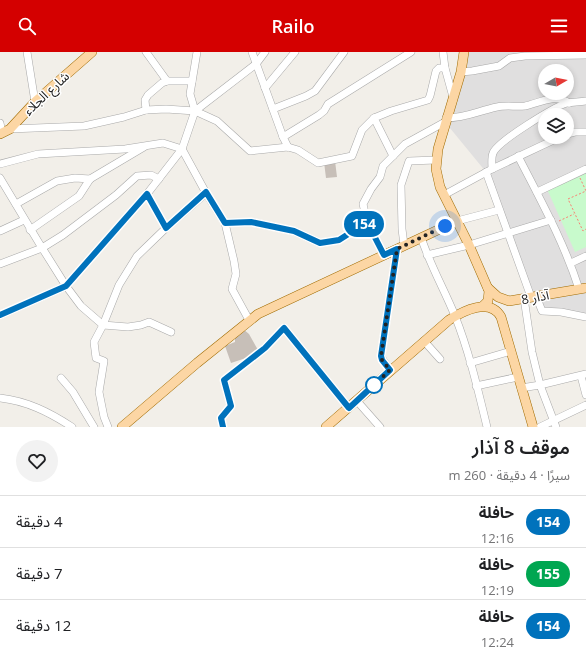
<!DOCTYPE html>
<html lang="ar">
<head>
<meta charset="utf-8">
<style>
  :root { --surface:#fff; --page:#f2f2f2; --text:#202124; --muted:#757577; --line:#e0e0e0; --accent:#d40000 }
  body { margin:0; font-family:"Open Sans","Noto Sans Arabic",sans-serif; background:var(--page); color:var(--text); direction:rtl; height:100vh; display:flex; flex-direction:column; font-size:15px; white-space:nowrap }
  * { box-sizing:border-box; margin:0 }
  p { font-size:13px; color:var(--muted) }
  .icon { flex:none; width:22px; height:22px; fill:none; stroke:currentColor; stroke-width:2; stroke-linecap:round; stroke-linejoin:round }
  .map { position:relative; height:375px; overflow:hidden; direction:ltr }
  .drawer { display:flex; flex-direction:column; background:var(--surface); flex:1 }
  .drawer>* { flex:none }
  .badge { padding:0 8px; border-radius:13px; font-size:14px; line-height:26px }
  .needle { width:26px; rotate:80deg }
  .buttons { position:absolute; left:538px; top:12px; display:grid; gap:8px }
  .buttons a { display:grid; place-items:center; width:36px; height:36px; border-radius:50%; background:var(--surface); box-shadow:0 2px 6px #0003; font-size:20px }
  .you { position:absolute; width:20px; height:20px; margin:-10px; border:3px solid #fff; border-radius:50%; background:#1a73e8; box-shadow:0 0 0 6px #1a73e833 }
  .map>.badge { position:absolute; translate:-50% -50%; box-shadow:0 0 0 2px #fff }
  .round { display:grid; place-items:center; flex:none; width:42px; height:42px; border-radius:21px; background:var(--page) }
  .overview { display:flex; align-items:center; justify-content:space-between; height:68px; padding:0 16px }
  h1 { font-size:19px; font-weight:600; line-height:30px }
  ul { padding:0; list-style:none }
  li { display:flex; align-items:center; gap:12px; height:52px; padding:0 16px; border-top:1px solid var(--line) }
  li div { flex:1 }
  li b { display:block; font-size:15px }
  li em { font-style:normal }
  li .badge { min-width:44px; font-weight:700; text-align:center }
  header { display:flex; justify-content:space-between; align-items:center; height:52px; padding:0 16px; background:var(--accent); color:#fff; font-size:18px; font-weight:600 }
  .map>svg:first-child { display:block }
</style>
</head>
<body>
<header><svg class="icon" aria-label="menu" viewBox="0 0 24 24"><path d="M4 6h16M4 12h16M4 18h16"/></svg>Railo<svg class="icon" aria-label="search" viewBox="0 0 24 24"><circle cx="10" cy="10" r="6"/><path d="M15 15l6 6"/></svg></header>
<div class="map">
<svg width="586" height="375" viewBox="0 0 586 375">
  <rect width="100%" height="100%" fill="#f2efe9"/>
  <path fill="#e0dfdf" fill-rule="evenodd" d="M 463,0 L 586,0 L 586,265 L 542,259 L 537,244 L 531,245 L 486,120 L 445,70 ZM 545,19 L 567,19 L 567,41 L 545,41 ZM 545,63 L 567,63 L 567,85 L 545,85 Z"/>
  <polygon fill="#c8facc" points="586,118 586,195 575,200 547,137"/>
  <g fill="#c7bfb8">
    <polygon points="335,109 337,125 326,126 324,110"/>
    <polygon points="243,277 249,282 258,298 249,305 231,311 225,294 235,290 235,286"/>
  </g>
  <g fill="none" stroke-linecap="round" stroke-linejoin="round">
    <defs>
      <g id="minor">
        <polyline points="27,0 35,50"/>
        <polyline points="146,0 167,29"/>
        <polyline points="252,0 283,85 288,95"/>
        <polyline points="443,0 445,16 453,45"/>
        <polyline points="461,20 472,19 499,14 510,6 525,4 586,3"/>
        <polyline points="265,36 295,0"/>
        <polyline points="273,57 306,44 315,39 344,0"/>
        <polyline points="146,58 145,48 148,43 162,31 167,29 192,29"/>
        <polyline points="195,59 217,69 250,99 288,95 298,98 318,111 352,104 362,78 374,66"/>
        <path d="M 446,66 C 466,66 478,59 497,55 C 506,53 516,55 525,54 C 539,51 556,41 569,51"/>
        <polyline points="0,71 2,80"/>
        <polyline points="10,77 84,74 124,65 146,58 166,57 195,59 256,12 265,0"/>
        <polyline points="567,82 575,80 586,80"/>
        <polyline points="283,85 319,63 324,59 328,52 411,0"/>
        <polyline points="393,104 374,66 391,59 428,48 430,44 436,19 439,16 445,16"/>
        <path d="M 518,104 C 540,147 564,190 579,237"/>
        <polyline points="0,112 38,102 125,97 163,91 182,97 206,141 225,171 234,209 236,222 232,237 249,268"/>
        <path d="M 492,117 C 492,112 491,106 493,101 C 498,89 554,55 567,51 C 573,50 580,50 586,49"/>
        <polyline points="486,120 531,245"/>
        <polyline points="0,126 39,191 66,234 81,254 103,273 128,275 141,273 149,270 171,280"/>
        <polyline points="537,140 586,117"/>
        <polyline points="147,142 166,176"/>
        <polyline points="444,143 492,117 560,85"/>
        <polyline points="16,152 57,129 75,126 90,127"/>
        <polyline points="457,169 499,158"/>
        <polyline points="225,171 251,170 294,179 320,191 339,188 367,170"/>
        <polyline points="30,178 79,144 90,127 144,95"/>
        <polyline points="0,179 24,168"/>
        <path d="M 421,185 C 430,213 444,237 455,264 C 469,299 478,338 487,375"/>
        <polyline points="404,193 402,177 401,133 409,109 436,108"/>
        <polyline points="384,203 367,170 363,152 371,137 380,125 383,114 405,92 445,70"/>
        <polyline points="427,203 469,193 551,168"/>
        <polyline points="571,211 586,204"/>
        <polyline points="0,212 42,196 63,183 116,143 137,124 151,123 159,127"/>
        <polyline points="536,244 542,259 561,260 586,265"/>
        <polyline points="524,246 532,300 540,333 556,375"/>
        <polyline points="0,263 66,234 147,142 182,97 195,59 190,42 197,0"/>
        <polyline points="424,289 440,307"/>
        <polyline points="470,311 511,299"/>
        <polyline points="390,318 383,308 381,304 397,197"/>
        <polyline points="581,324 586,343"/>
        <polyline points="61,326 73,340 94,375"/>
        <polyline points="476,334 518,325"/>
        <polyline points="521,336 540,333 586,322"/>
        <path d="M 0,346 C 27,349 49,360 72,375"/>
        <polyline points="357,349 380,375"/>
        <polyline points="108,375 104,365 99,340 104,309 96,306 94,290 103,273 119,233 137,204 166,176 206,141"/>
        <polyline points="223,375 221,366 231,354 224,328 265,296 284,276 349,356"/>
        <polyline points="540,375 586,353"/>
      </g>
      <g id="major">
        <polyline points="464,0 461,20 438,97 436,117 440,135 469,193 489,239 488,249 483,254"/>
        <polyline points="0,82 10,77 35,50 92,0"/>
        <polyline points="488,236 498,245 509,249 586,236"/>
        <polyline points="122,375 197,311 258,262 457,169"/>
        <path d="M 326,375 L 449,268 C 463,259 490,245 501,265 L 533,375"/>
      </g>
    </defs>
    <use href="#minor" stroke="#a9a9a9" stroke-width="8"/>
    <use href="#major" stroke="#a06b00" stroke-width="10"/>
    <g stroke="#fa8072" stroke-width="1" stroke-dasharray="2 2" stroke-linecap="butt">
      <polyline points="580,126 586,139 568,147 583,179 586,177"/>
      <polyline points="559,169 574,162"/>
    </g>
    <use href="#minor" stroke="#fff" stroke-width="7"/>
    <use href="#major" stroke="#fcd6a4" stroke-width="9"/>
  </g>
  <g fill="none" stroke-linecap="round" stroke-linejoin="round">
    <defs>
      <polyline id="line" points="0,263 66,234 147,142 166,176 206,140 225,171 251,170 294,179 320,191 339,188 367,170 384,203 397,197 381,304 382,308 390,318 349,356 284,276 265,296 224,328 231,354 221,366 223,375"/>
    </defs>
    <use href="#line" stroke="#fff" stroke-width="9"/>
    <use href="#line" stroke="#0072bc" stroke-width="6"/>
    <polyline stroke="#222" stroke-width="4" stroke-dasharray="0 7.2" points="374,333 371,336 390,318 382,308 381,304 397,197 445,174"/>
  </g>
  <circle fill="#fff" stroke="#0072bc" stroke-width="2" cx="374" cy="333" r="8"/>
  <g text-anchor="middle" stroke-width="3" stroke-linejoin="round" paint-order="stroke">
    <g font-size="13" fill="#222" stroke="#fff">
      <text transform="translate(46 41) rotate(-43)" y="5">شارع الجلاء</text>
      <text transform="translate(535 245) rotate(-11)" y="5">8 آذار</text>
    </g>
  </g>
</svg>
<div class="buttons">
<a><svg class="needle" viewBox="-14 -14 28 28"><path d="M0-13l5 13h-10z" fill="#e53935"/><path d="M0 13l5-13h-10z" fill="#757577"/></svg></a>
<a><svg class="icon" aria-label="layers" viewBox="0 0 24 24"><path d="M12 4l9 5-9 5-9-5zM3 14l9 5 9-5"/></svg></a>
</div>
<div class="you" style="left:445px;top:174px"></div>
<b class="badge" style="left:364px;top:172px;background:#0072bc;color:#fff">154</b>
</div>
<section class="drawer">
<div class="overview"><div><h1>موقف 8 آذار</h1><p>سيرًا · 4 دقيقة · 260 m</p></div><a class="round"><svg class="icon" aria-label="heart" viewBox="0 0 24 24"><path d="M12 20l-8-8c-3-5 5-10 8-4 3-6 11-1 8 4z"/></svg></a></div>
<ul>
<li><span class="badge" style="background:#0072bc;color:#fff">154</span><div><b>حافلة</b><p>12:16</p></div><em>4 دقيقة</em></li>
<li><span class="badge" style="background:#00a651;color:#fff">155</span><div><b>حافلة</b><p>12:19</p></div><em>7 دقيقة</em></li>
<li><span class="badge" style="background:#0072bc;color:#fff">154</span><div><b>حافلة</b><p>12:24</p></div><em>12 دقيقة</em></li>
</ul>
</section>
</body>
</html>
